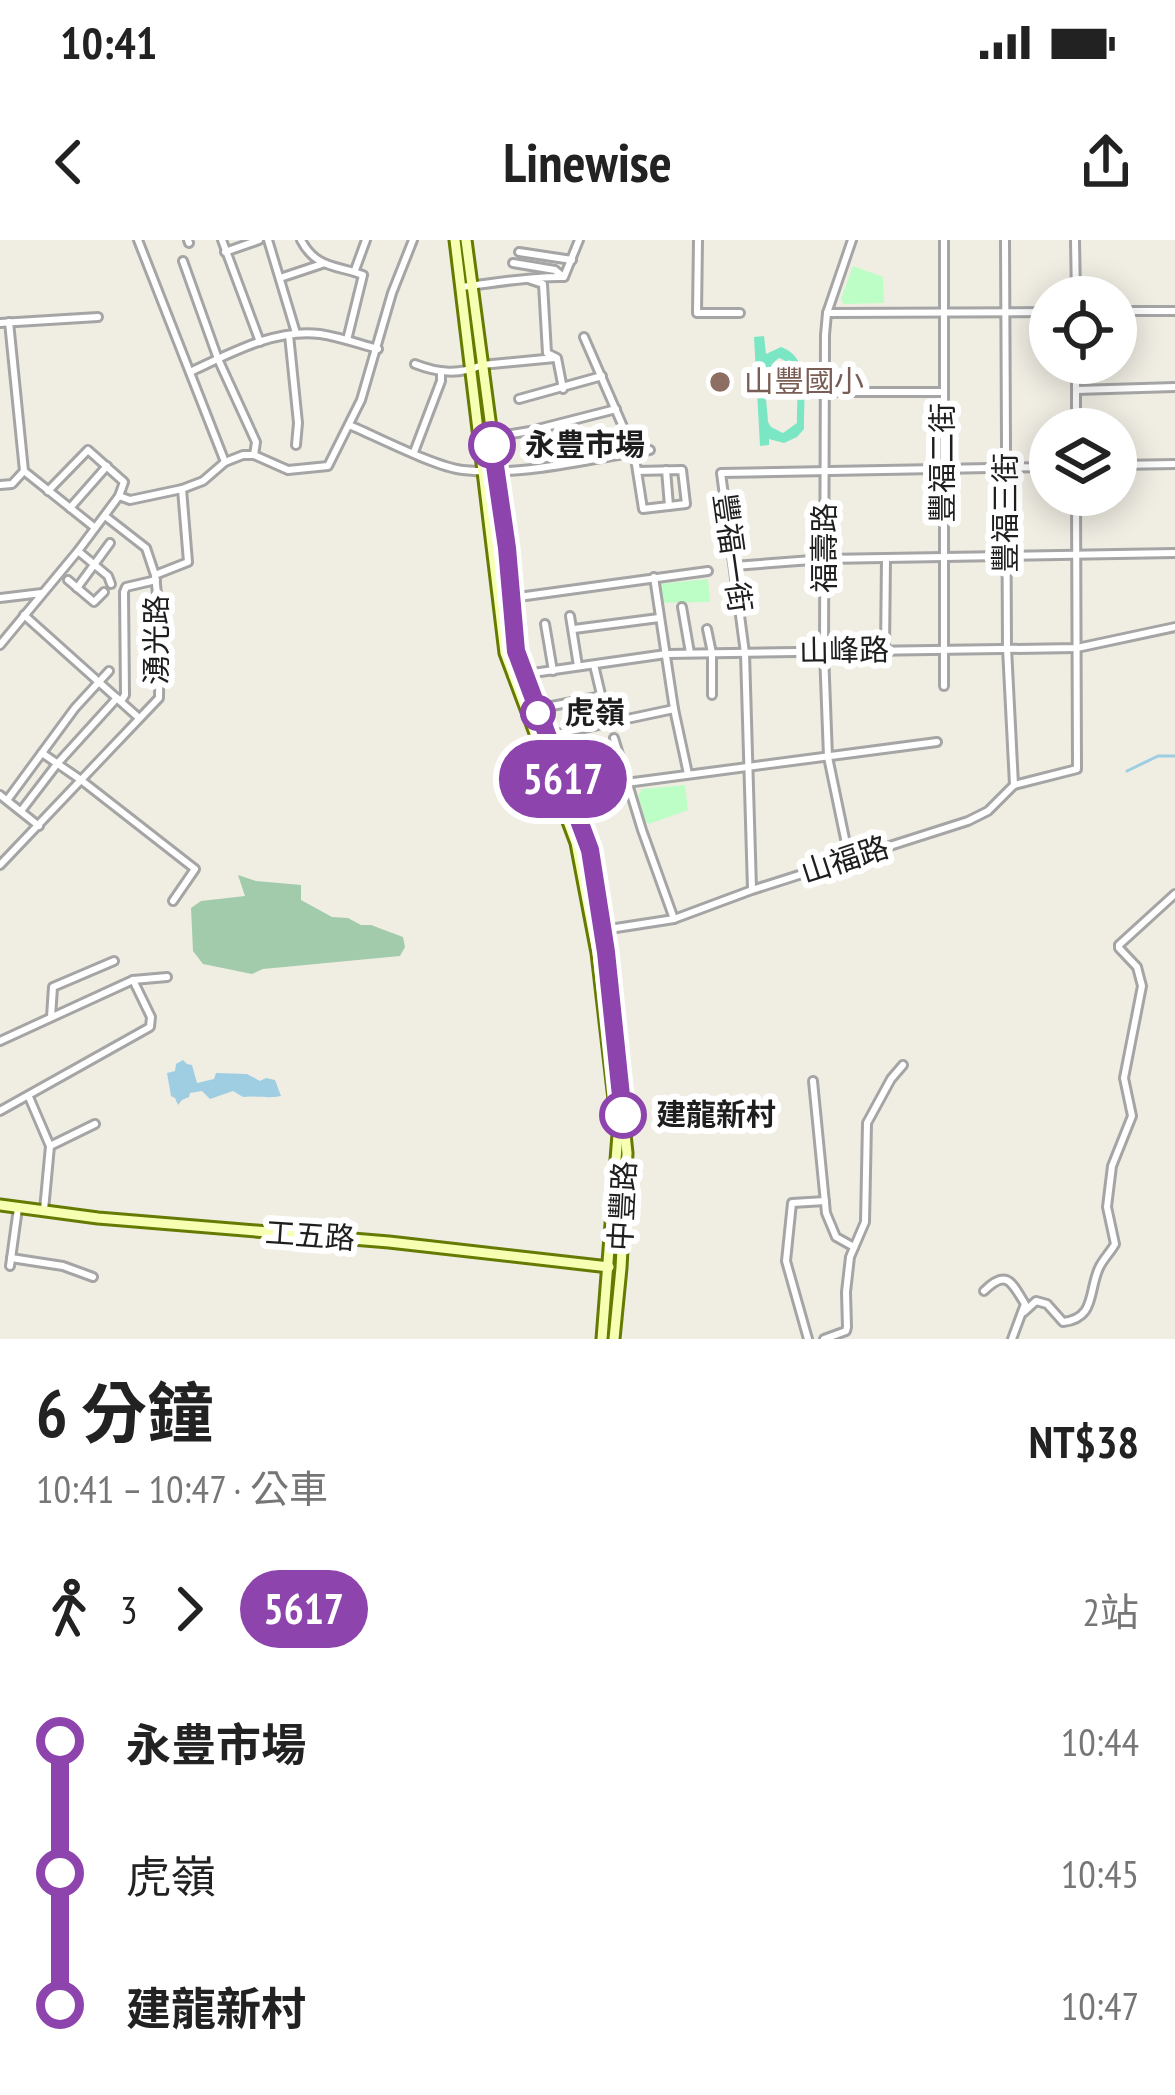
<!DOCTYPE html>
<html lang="zh-TW">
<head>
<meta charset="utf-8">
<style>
  :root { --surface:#fff; --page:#f6f6f6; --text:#222; --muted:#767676 }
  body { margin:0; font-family:"PT Sans Narrow","Noto Sans TC",sans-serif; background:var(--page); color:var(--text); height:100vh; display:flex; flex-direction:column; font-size:45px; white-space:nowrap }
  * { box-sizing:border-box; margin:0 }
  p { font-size:39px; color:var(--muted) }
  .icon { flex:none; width:66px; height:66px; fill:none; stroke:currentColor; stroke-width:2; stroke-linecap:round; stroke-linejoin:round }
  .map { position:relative; height:1099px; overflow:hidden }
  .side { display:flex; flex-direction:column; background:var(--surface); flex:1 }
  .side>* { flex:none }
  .badge { padding:0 24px; border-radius:39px; font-size:42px; line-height:78px }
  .buttons { position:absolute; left:1029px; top:36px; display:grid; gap:24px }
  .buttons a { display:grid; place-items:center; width:108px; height:108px; border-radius:50%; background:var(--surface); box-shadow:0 6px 30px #0003; font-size:60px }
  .map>.badge { position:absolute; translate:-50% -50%; box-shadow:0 0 0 6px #fff }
  .legs { display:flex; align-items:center; gap:18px; height:132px; padding:0 36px; font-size:39px }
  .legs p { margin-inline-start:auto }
  .overview { display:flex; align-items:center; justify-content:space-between; height:204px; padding:0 36px }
  h1 { font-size:66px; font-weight:700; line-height:90px }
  ul { padding:0 36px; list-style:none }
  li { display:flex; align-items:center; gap:42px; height:132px; font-size:45px }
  li i { display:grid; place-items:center; width:18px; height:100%; margin:0 15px; background:currentColor }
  li i::after { content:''; width:30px; height:30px; margin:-15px; border:9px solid; border-radius:50%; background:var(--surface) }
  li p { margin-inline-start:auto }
  li:first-child i { background:linear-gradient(#0000 50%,currentColor 0) }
  li:last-child i { background:linear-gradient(currentColor 50%,#0000 0) }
  .status { display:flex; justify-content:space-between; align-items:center; height:84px; padding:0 60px; background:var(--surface); direction:ltr }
  .status svg { height:33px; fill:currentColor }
  header { display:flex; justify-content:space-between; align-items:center; height:156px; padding:0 36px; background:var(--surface); font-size:54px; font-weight:700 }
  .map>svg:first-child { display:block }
</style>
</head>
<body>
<div class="status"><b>10:41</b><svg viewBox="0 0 49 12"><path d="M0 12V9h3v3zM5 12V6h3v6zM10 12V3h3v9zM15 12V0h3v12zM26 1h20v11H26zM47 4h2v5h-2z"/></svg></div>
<header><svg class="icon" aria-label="back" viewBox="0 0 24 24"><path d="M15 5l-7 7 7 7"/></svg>Linewise<svg class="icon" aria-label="share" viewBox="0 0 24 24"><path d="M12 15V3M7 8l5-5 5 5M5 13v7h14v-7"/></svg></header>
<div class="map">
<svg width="1175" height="1099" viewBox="0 0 1175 1099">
  <rect width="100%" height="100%" fill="#f0ede3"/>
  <polygon fill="#a2cbab" points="238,635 256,641 301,645 301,660 332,677 348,678 361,685 371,685 403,697 405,707 400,716 263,729 252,734 203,724 193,711 191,668 201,661 245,656"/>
  <g fill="#bcfec6">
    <polygon points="853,26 883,37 884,63 844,64 841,59"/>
    <polygon points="708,339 710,362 662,363 659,344"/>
    <polygon points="685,545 688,570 649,584 646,582 638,556 642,549"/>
  </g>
  <path fill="#7ae6c4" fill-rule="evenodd" d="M 764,96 L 766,114 L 781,107 C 812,117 803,161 804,189 L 797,197 L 784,203 L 769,199 L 769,205 L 760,206 L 754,97 ZM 779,118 C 804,126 796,161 797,183 L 783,193 L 771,187 L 768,182 C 767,160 759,131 779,118 Z"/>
  <path fill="#9fcee2" d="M 183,820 L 187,824 L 192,825 L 197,843 L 214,839 L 216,833 L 247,834 L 260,841 L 266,838 L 275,840 L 281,856 C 267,859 257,855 243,857 L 233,851 L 210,859 L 202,851 L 190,853 L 189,857 L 182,860 L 178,865 L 175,858 L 171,856 L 167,833 L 175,831 L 176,824 Z"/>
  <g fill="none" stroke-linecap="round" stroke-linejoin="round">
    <polyline stroke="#9fcee2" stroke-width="3" points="1127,531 1158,516 1175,516"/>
    <defs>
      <g id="street">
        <polyline points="138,0 225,222"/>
        <polyline points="188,0 189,3"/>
        <polyline points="222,0 260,102"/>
        <polyline points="268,0 296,93"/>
        <path d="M 301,0 C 316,29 337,25 363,35 L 347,100"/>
        <polyline points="698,0 697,73 740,73"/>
        <polyline points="944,0 944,446"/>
        <polyline points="1005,0 1007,408 1014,545"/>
        <polyline points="1075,0 1076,57"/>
        <polyline points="225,12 259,0"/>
        <polyline points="519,12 572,20"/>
        <polyline points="183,21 218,119 256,202 254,215"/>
        <polyline points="513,23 555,30 561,35"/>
        <polyline points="355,30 366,0"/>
        <polyline points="280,38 322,24"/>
        <polyline points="528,39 543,44 547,113 557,118 563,149"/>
        <path d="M 461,47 C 494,43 532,36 564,37 L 579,0"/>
        <polyline points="1116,71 1175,71"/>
        <polyline points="827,73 1050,72"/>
        <polyline points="0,83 98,77"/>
        <polyline points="289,95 298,183 296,205"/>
        <polyline points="584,97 634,212 643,269 686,264 682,230 637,231"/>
        <path d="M 415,124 C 438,133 459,135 482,125 L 555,118"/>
        <path d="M 190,132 C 229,114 275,88 320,94 C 340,97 359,104 378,109"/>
        <polyline points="1076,150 1175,147"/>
        <polyline points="825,152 942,152"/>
        <polyline points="519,159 602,136"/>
        <path d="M 349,185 C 378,197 435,227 463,230 C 525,237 589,218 650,210"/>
        <polyline points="1076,189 1076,123"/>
        <polyline points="479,199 530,191 616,169"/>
        <polyline points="414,212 441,141 441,133"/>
        <polyline points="1116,225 1175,224"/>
        <polyline points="666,230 669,266"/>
        <polyline points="24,231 94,287"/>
        <polyline points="0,245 12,244 24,231 9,82"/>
        <polyline points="48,251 88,210 124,242 119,256"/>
        <polyline points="70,268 107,226"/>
        <polyline points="105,276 146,308 155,335"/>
        <polyline points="78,311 108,336 111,344"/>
        <polyline points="734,326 825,319 1175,313"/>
        <polyline points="654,337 674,469 688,534"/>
        <polyline points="68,340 94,362 104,352"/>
        <polyline points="77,348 110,303"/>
        <polyline points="0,358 42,353"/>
        <polyline points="511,358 708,331"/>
        <polyline points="682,367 690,413"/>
        <polyline points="24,375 139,478"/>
        <polyline points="570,376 578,426"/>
        <polyline points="545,384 553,431"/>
        <polyline points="574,389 659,378"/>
        <polyline points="707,389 712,413 712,455"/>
        <polyline points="0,405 78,311 119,256 130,260 182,249"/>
        <polyline points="885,410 886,318"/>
        <polyline points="594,425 608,484"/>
        <polyline points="512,436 666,414 1077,408 1175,387"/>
        <polyline points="121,461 125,455 124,352 126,347 156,340"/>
        <polyline points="537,469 602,456"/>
        <polyline points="547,496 674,469"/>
        <polyline points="614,498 642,590 674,679"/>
        <polyline points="42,513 81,540 195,629 173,661"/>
        <polyline points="626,543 937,502"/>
        <polyline points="0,555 39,586"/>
        <polyline points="8,559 75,468 109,431"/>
        <polyline points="21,571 57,524 117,458"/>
        <polyline points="849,618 828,517 824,412 825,95 827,73 852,0"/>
        <polyline points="0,625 159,458 160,382 155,335 188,322 182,249 203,241 225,222 243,215 254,215 288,230 328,226 361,160 392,53 413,0"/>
        <polyline points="752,649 745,413 721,233 1050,227"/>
        <polyline points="603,690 674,679 752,650 968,581 988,571 1014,545 1077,529 1076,255"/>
        <polyline points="51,777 53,747 114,721"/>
        <polyline points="0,801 133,740 167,737"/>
        <polyline points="813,841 826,973 836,997 854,1007"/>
        <polyline points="29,857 50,906 44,970"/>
        <polyline points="0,871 150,787 151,777 133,740"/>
        <polyline points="50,906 95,884"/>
        <polyline points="11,1018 63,1026 93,1037"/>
        <polyline points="10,1026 18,968"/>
        <path d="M 984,1051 C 1007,1028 1012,1043 1025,1064 L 1012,1099"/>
        <path d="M 1024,1072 L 1036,1061 L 1047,1064 L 1063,1082 C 1096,1078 1088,1052 1099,1028 C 1103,1019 1110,1013 1115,1004 L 1107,967 L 1112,926 L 1132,876 L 1124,838 L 1142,746 L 1137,727 L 1119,708 L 1119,705 L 1175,654"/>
        <polyline points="808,1099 786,1021 792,963 825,961"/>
        <polyline points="824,1099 846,1091 847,1087 846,1052 850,1017 865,982 867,883 891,839 903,825"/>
      </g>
      <g id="secondary">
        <polyline points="455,0 505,413 576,603 597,713 618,894 602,1099"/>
        <polyline points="466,0 507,308 516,411 590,610 606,711 627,913 621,1028 614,1099"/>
        <polyline points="0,965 98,978 389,1002 609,1027"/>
      </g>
    </defs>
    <use href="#street" stroke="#a5a5a5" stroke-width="12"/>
    <use href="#secondary" stroke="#657a00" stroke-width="15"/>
    <use href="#street" stroke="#fff" stroke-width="6"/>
    <use href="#secondary" stroke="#f6ffb2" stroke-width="9"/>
  </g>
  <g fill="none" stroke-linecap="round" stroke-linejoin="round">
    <defs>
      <polyline id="line-1" points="492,205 507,308 516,411 590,610 606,712 623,875"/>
    </defs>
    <use href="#line-1" stroke="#fff" stroke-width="27"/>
    <use href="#line-1" stroke="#8e44ad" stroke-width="18"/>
  </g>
  <circle fill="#8d6e63" stroke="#fff" stroke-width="4.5" cx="720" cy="142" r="12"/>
  <g fill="#fff" stroke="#8e44ad" stroke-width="6">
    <circle cx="492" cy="205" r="21"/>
    <circle cx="538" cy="473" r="15"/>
    <circle cx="623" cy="875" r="21"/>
  </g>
  <g text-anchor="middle" stroke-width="12" stroke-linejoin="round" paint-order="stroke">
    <g font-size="30" fill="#785e54" stroke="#fff" text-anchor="start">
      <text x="744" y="152">山豐國小</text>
    </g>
    <g font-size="30" font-weight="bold" fill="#1e1e1e" stroke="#fff" text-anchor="start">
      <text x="525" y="215">永豊市場</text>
      <text x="565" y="483">虎嶺</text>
      <text x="656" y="885">建龍新村</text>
    </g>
    <g font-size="30" fill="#1e1e1e" stroke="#fff">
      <text transform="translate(943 223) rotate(-90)" y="10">豐福二街</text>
      <text transform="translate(1006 273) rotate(-90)" y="10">豐福三街</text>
      <text transform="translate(825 308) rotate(-90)" y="10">福壽路</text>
      <text transform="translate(732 313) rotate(82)" y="10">豐福一街</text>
      <text transform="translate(157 400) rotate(-90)" y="10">湧光路</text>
      <text transform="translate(844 411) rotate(-1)" y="10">山峰路</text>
      <text transform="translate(845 620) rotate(-18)" y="10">山福路</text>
      <text transform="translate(623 966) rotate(-87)" y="10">中豐路</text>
      <text transform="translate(310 996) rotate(4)" y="10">工五路</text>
    </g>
  </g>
</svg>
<div class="buttons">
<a><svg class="icon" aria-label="locate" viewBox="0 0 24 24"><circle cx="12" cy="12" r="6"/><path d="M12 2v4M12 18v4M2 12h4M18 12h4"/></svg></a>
<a><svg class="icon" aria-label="layers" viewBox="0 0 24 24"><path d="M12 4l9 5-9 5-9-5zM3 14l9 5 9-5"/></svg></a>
</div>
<b class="badge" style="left:563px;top:539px;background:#8e44ad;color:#fff">5617</b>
</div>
<section class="side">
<div class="overview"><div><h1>6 分鐘</h1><p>10:41 – 10:47 · 公車</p></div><b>NT$38</b></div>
<div class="legs"><svg class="icon" aria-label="walk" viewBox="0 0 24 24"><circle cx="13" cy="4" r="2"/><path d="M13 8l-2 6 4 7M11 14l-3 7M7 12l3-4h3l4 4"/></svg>3<svg class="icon" aria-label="forward" viewBox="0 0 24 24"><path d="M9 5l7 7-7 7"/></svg><b class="badge" style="background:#8e44ad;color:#fff">5617</b><p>2站</p></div>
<ul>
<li><i style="color:#8e44ad"></i><b>永豊市場</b><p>10:44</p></li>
<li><i style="color:#8e44ad"></i><span>虎嶺</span><p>10:45</p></li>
<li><i style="color:#8e44ad"></i><b>建龍新村</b><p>10:47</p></li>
</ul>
</section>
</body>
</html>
